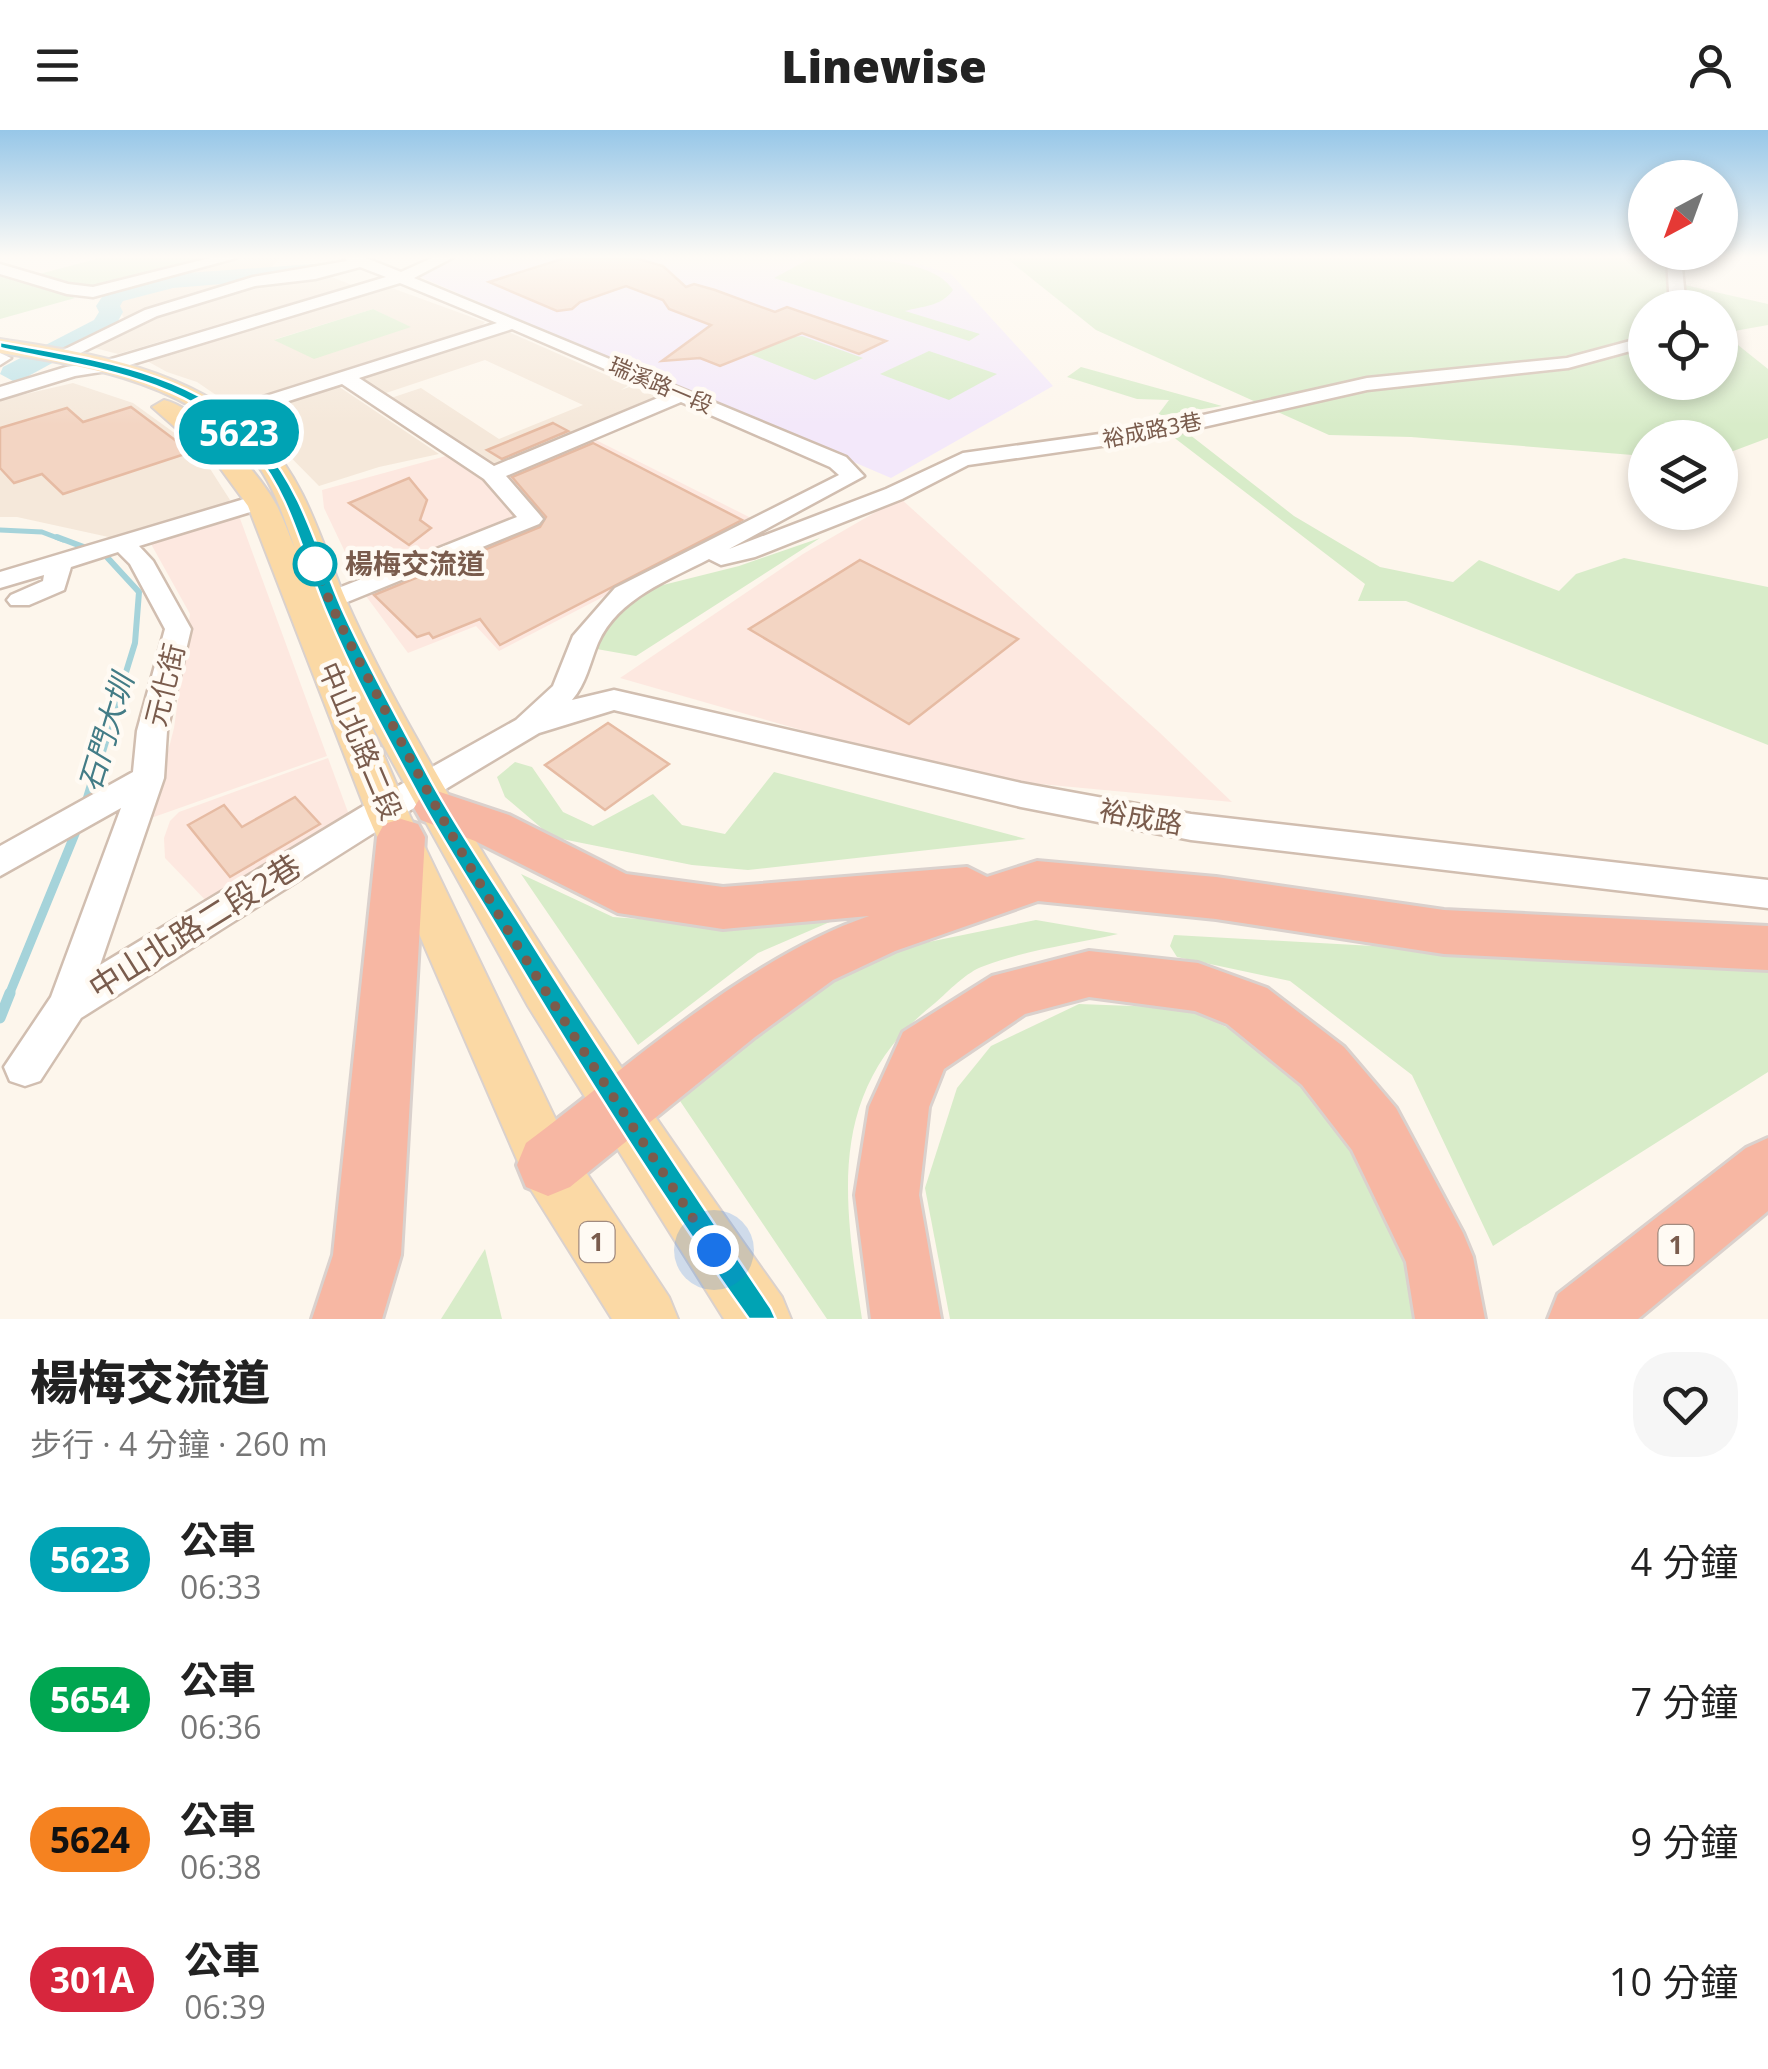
<!DOCTYPE html>
<html lang="zh-TW">
<head>
<meta charset="utf-8">
<style>
  :root { --surface:#fff; --page:#f6f6f6; --text:#222; --muted:#767676 }
  body { margin:0; font-family:"Open Sans","Noto Sans TC",sans-serif; background:var(--page); color:var(--text); height:100vh; display:flex; flex-direction:column; font-size:38px; white-space:nowrap }
  * { box-sizing:border-box; margin:0 }
  p { font-size:32px; color:var(--muted) }
  .icon { flex:none; width:55px; height:55px; fill:none; stroke:currentColor; stroke-width:2; stroke-linecap:round; stroke-linejoin:round }
  .map { position:relative; height:1189px; overflow:hidden }
  .drawer { display:flex; flex-direction:column; background:var(--surface); flex:1 }
  .drawer>* { flex:none }
  .badge { padding:0 20px; border-radius:32px; font-size:35px; line-height:65px }
  .needle { width:65px; rotate:221deg }
  .tools { position:absolute; left:1628px; top:30px; display:grid; gap:20px }
  .tools a { display:grid; place-items:center; width:110px; height:110px; border-radius:50%; background:var(--surface); box-shadow:0 5px 15px #0003; font-size:50px }
  .you { position:absolute; width:50px; height:50px; margin:-25px; border:8px solid #fff; border-radius:50%; background:#1a73e8; box-shadow:0 0 0 15px #1a73e833 }
  .map>.badge { position:absolute; translate:-50% -50%; box-shadow:0 0 0 5px #fff }
  .round { display:grid; place-items:center; flex:none; width:105px; height:105px; border-radius:40px; background:var(--page) }
  .headline { display:flex; align-items:center; justify-content:space-between; height:170px; padding:0 30px }
  h1 { font-size:48px; font-weight:800; line-height:75px }
  ul { padding:0; list-style:none }
  li { display:flex; align-items:center; gap:30px; height:140px; padding:0 30px }
  li div { flex:1 }
  li b { display:block; font-size:38px }
  li em { font-style:normal }
  li .badge { min-width:110px; font-weight:700; text-align:center }
  header { display:flex; justify-content:space-between; align-items:center; height:130px; padding:0 30px; background:var(--surface); font-size:45px; font-weight:800 }
  .map>svg:first-child { display:block }
</style>
</head>
<body>
<header><svg class="icon" aria-label="menu" viewBox="0 0 24 24"><path d="M4 6h16M4 12h16M4 18h16"/></svg>Linewise<svg class="icon" aria-label="person" viewBox="0 0 24 24"><circle cx="12" cy="8" r="4"/><path d="M4 21q1-7 8-7t8 7"/></svg></header>
<div class="map">
<svg width="1768" height="1189" viewBox="0 0 1768 1189">
  <rect width="100%" height="100%" fill="#fdf6ec"/>
  <g fill="#f5e8da" fill-rule="evenodd">
    <polygon points="246,128 281,128 264,143 173,147"/>
    <polygon points="324,144 352,155 118,224 91,217 154,184 253,154"/>
    <polygon points="247,151 125,189 115,175 117,169 164,155"/>
    <path d="M 392,158 L 485,192 L 480,197 L 235,278 L 197,252 L 167,242 L 147,231 ZM 373,179 L 410,197 L 275,210 L 276,209 Z"/>
    <polygon points="502,199 629,255 621,260 632,256 662,269 496,337 385,270 421,258 499,309 583,275 485,230 380,265 354,249"/>
    <polygon points="73,253 133,273 198,320 230,370 221,377 113,408 17,387 0,387 0,270"/>
    <polygon points="335,254 439,324 379,337 319,356 247,283"/>
  </g>
  <g fill="#fde8e0">
    <polygon points="592,308 753,389 499,521 476,496 408,523 366,466 324,378 322,360 446,326 487,351"/>
    <polygon points="900,368 1159,602 1232,672 966,647 620,548 803,424"/>
    <polygon points="238,383 327,626 151,688 174,598 190,484 151,414 167,404"/>
    <polygon points="328,628 352,693 211,776 165,728 164,708 170,691 179,682"/>
  </g>
  <polygon fill="#f3e8fa" points="457,128 899,128 951,144 1053,256 891,348 418,146"/>
  <g fill="#d8ecc9" fill-rule="evenodd">
    <polygon points="100,128 229,128 93,162 28,147"/>
    <path d="M 811,128 C 847,128 933,126 953,160 C 941,177 922,176 905,181 L 980,204 L 969,211 L 774,148 Z"/>
    <path d="M 1006,128 L 1652,128 L 1673,141 L 1667,151 L 1768,174 L 1768,195 L 1723,203 L 1768,239 L 1768,308 L 1720,326 L 1720,308 L 1645,308 L 1645,326 L 1411,307 L 1329,305 L 1096,200 ZM 1645,178 L 1720,178 L 1720,252 L 1645,252 Z"/>
    <polygon points="0,144 47,156 75,168 0,189"/>
    <polygon points="373,179 411,197 314,229 274,210"/>
    <polygon points="802,206 863,228 815,250 742,221 770,210"/>
    <polygon points="929,221 997,244 949,270 880,244"/>
    <polygon points="1081,237 1222,276 1157,286 1169,270 1137,269 1067,247"/>
    <polygon points="1185,301 1294,386 1380,437 1453,452 1479,430 1559,461 1576,444 1624,428 1768,457 1768,615 1406,471 1358,471 1365,454 1172,306"/>
    <polygon points="820,408 636,526 591,518 627,475 659,456 739,436"/>
    <polygon points="515,632 532,637 563,682 593,696 653,664 682,695 725,704 774,642 1026,709 748,740 692,735 552,707 505,667 497,647"/>
    <polygon points="521,744 613,787 748,797 853,782 758,823 638,915"/>
    <path d="M 1036,790 L 1118,804 C 1075,814 1025,820 984,836 C 966,842 949,861 935,873 C 826,959 843,1067 862,1189 L 827,1189 L 676,965 L 789,874 L 904,817 Z"/>
    <polygon points="1174,805 1768,838 1768,942 1493,1116 1412,945 1290,851 1177,827 1170,816"/>
    <polygon points="1079,874 1187,878 1271,919 1344,990 1399,1110 1422,1189 950,1189 925,1058 957,958 991,916"/>
    <polygon points="485,1119 502,1189 441,1189"/>
  </g>
  <g fill="none" stroke-linecap="round" stroke-linejoin="round">
    <polyline stroke="#a5d3da" stroke-width="5" points="0,400 42,402 63,410"/>
    <polyline stroke="#a5d3da" stroke-width="6" points="57,407 105,425 139,462 135,513 105,610"/>
    <g stroke="#a5d3da" stroke-width="9">
      <polyline points="85,676 106,607"/>
      <polyline points="9,865 79,694"/>
    </g>
    <polyline stroke="#a5d3da" stroke-width="11" points="0,888 10,863"/>
    <polygon fill="#bfe3e8" fill-rule="evenodd" points="313,134 321,136 324,141 321,146 173,158 123,171 120,176 123,182 113,200 23,249 13,251 0,244 3,237 94,190 99,182 96,176 106,161 173,144"/>
  </g>
  <g fill="#f3d5c3" stroke="#e6bba3" stroke-width="2.5">
    <polygon points="565,128 635,128 663,136 686,157 694,154 715,160 775,182 787,177 886,211 859,224 802,203 720,236 700,228 662,231 711,195 669,179 663,170 626,156 580,172 572,179 557,181 489,152"/>
    <polygon points="131,277 191,322 63,364 42,344 14,353 0,338 0,298 67,278 83,292"/>
    <polygon points="553,293 568,301 502,329 487,320"/>
    <polygon points="593,313 742,390 500,515 480,489 433,508 429,503 417,507 374,465 540,397 546,387 512,347"/>
    <polygon points="409,348 427,370 420,390 431,398 409,415 349,373"/>
    <polygon points="860,430 1018,509 909,594 749,499"/>
    <polygon points="608,593 669,634 605,680 545,635"/>
    <polygon points="295,667 320,694 230,747 188,695 224,675 242,697"/>
  </g>
  <g fill="none" stroke-linecap="round" stroke-linejoin="round">
    <defs>
      <g id="minor">
        <polygon points="210,128 236,128 93,167 67,164 0,144 0,134 68,154 93,157"/>
        <path d="M 345,128 L 366,128 L 401,142 L 432,128 L 452,128 L 414,148 L 846,327 L 864,346 L 729,419 L 886,359 L 963,323 L 1150,297 L 1367,248 L 1567,228 L 1645,207 L 1645,217 L 1568,238 L 1367,260 L 1150,309 L 968,335 L 902,369 L 755,427 L 721,435 L 709,429 C 669,450 618,468 598,513 C 590,532 586,554 572,570 L 614,560 L 1021,653 L 1191,684 L 1768,750 L 1768,778 L 1191,710 L 1021,677 L 614,580 L 539,603 L 399,687 L 81,888 L 40,951 L 25,956 L 10,951 L 4,937 L 51,867 L 121,678 L 0,746 L 0,716 L 133,642 L 137,601 L 165,499 L 130,434 L 118,422 L 71,437 L 64,460 L 29,475 L 11,475 L 7,470 L 11,465 L 43,451 L 44,445 L 0,458 L 0,442 L 251,367 L 259,365 L 270,372 L 267,377 L 139,416 L 153,431 L 191,499 L 167,601 L 164,648 L 100,835 L 375,669 L 516,590 L 553,556 L 573,506 L 615,458 L 839,345 L 830,337 L 681,272 L 506,346 L 539,384 L 543,389 L 539,394 L 330,479 L 321,477 L 317,471 L 321,465 L 517,387 L 484,349 L 342,254 L 198,300 L 191,302 L 181,296 L 184,292 L 497,193 L 400,153 L 113,240 L 75,246 L 0,269 L 0,257 L 66,237 L 105,231 L 386,147 L 360,137 L 315,149 L 255,156 L 157,186 L 68,229 L 56,229 L 53,225 L 145,180 L 253,147 L 347,131 ZM 512,199 L 665,265 L 494,336 L 359,248 Z"/>
        <polygon points="1667,128 1681,128 1686,178 1670,178"/>
        <polygon points="0,223 11,228 0,235"/>
      </g>
      <path id="major" d="M 0,209 C 93,223 195,240 264,309 C 307,353 322,415 346,470 C 367,518 392,565 418,611 C 525,804 654,987 782,1167 L 791,1189 L 724,1189 L 528,876 L 368,588 L 410,686 L 568,1015 L 669,1167 L 678,1189 L 612,1189 L 528,1055 L 368,686 L 248,376 L 218,335 L 152,277 L 164,270 C 201,279 259,342 277,376 C 284,390 289,405 295,419 C 285,390 275,359 257,334 C 199,255 91,236 0,223 Z"/>
      <g id="highway">
        <path d="M 437,661 L 509,685 L 626,744 L 723,757 L 967,737 L 987,747 L 1037,731 L 1216,747 L 1444,780 L 1768,796 L 1768,840 L 1444,824 L 1216,789 L 1038,771 L 895,821 L 833,850 L 755,907 L 570,1057 L 548,1066 L 526,1057 L 517,1035 L 526,1013 C 629,936 747,828 869,786 L 723,799 L 618,783 L 475,711 L 421,690 L 414,678 L 421,666 Z"/>
        <polygon points="401,689 418,694 425,707 401,1125 382,1189 312,1189 333,1125 377,707 384,694"/>
        <polygon points="1089,821 1198,833 1267,858 1344,917 1396,978 1463,1103 1473,1127 1485,1189 1415,1189 1406,1132 1352,1020 1302,955 1227,894 1195,881 1089,867 1025,884 944,939 929,977 919,1065 941,1189 871,1189 855,1065 869,977 903,902 992,846"/>
        <polygon points="1768,1008 1768,1081 1638,1189 1548,1189 1558,1164 1746,1018"/>
      </g>
    </defs>
    <use href="#minor" stroke="#d1beb0" stroke-width="5"/>
    <use href="#major" stroke="#dad1cd" stroke-width="4"/>
    <use href="#highway" stroke="#dad1cd" stroke-width="6"/>
    <use href="#minor" fill="#fff" fill-rule="evenodd"/>
    <use href="#major" fill="#fbd9a5" fill-rule="evenodd"/>
    <use href="#highway" fill="#f7b7a3" fill-rule="evenodd"/>
  </g>
  <linearGradient id="sky" x2="0" y2="1"><stop stop-color="#97c7e8"/><stop offset="0.43" stop-color="#fefbf6"/><stop offset="1" stop-color="#fefbf6" stop-opacity="0"/></linearGradient>
  <rect width="1768" height="295" fill="url(#sky)"/>
  <path fill="#00a3b4" stroke="#fff" stroke-width="2.5" d="M 0,212 C 90,229 197,240 262,315 C 305,364 318,426 344,483 C 370,540 402,596 431,651 C 460,704 495,754 527,805 C 606,931 688,1055 771,1178 L 776,1189 L 749,1189 C 663,1069 580,937 500,802 C 472,755 441,708 415,659 C 384,602 352,543 327,483 C 303,428 292,365 251,319 C 185,245 86,238 0,218 Z"/>
  <g fill="none" stroke-linecap="round" stroke-linejoin="round">
    <path stroke="#7a5c4d" stroke-width="10" stroke-dasharray="0 18" d="M 315,434 C 330,479 361,534 386,582 C 480,769 599,945 714,1120"/>
  </g>
  <circle fill="#fff" stroke="#00a3b4" stroke-width="5" cx="315" cy="434" r="20"/>
  <g text-anchor="middle" stroke-width="9" stroke-linejoin="round" paint-order="stroke">
    <g font-size="22" fill="#7a5c4d" stroke="#fffaf3">
      <text transform="translate(661 255) rotate(23)" y="8">瑞溪路一段</text>
      <text transform="translate(1152 300) rotate(-11)" y="8">裕成路3巷</text>
    </g>
    <g fill="#fffaf3" stroke="#a28b7f" stroke-width="2.5">
      <rect x="579.5" y="1092" width="35" height="40" rx="8"/>
      <rect x="1658.5" y="1095" width="35" height="40" rx="8"/>
    </g>
    <g font-size="25" font-weight="bold" fill="#7a5c4d">
      <text x="597" y="1121">1</text>
      <text x="1676" y="1124">1</text>
    </g>
    <g font-size="28" font-weight="bold" fill="#7a5c4d" stroke="#fffaf3" text-anchor="start">
      <text x="345" y="444">楊梅交流道</text>
    </g>
    <g font-size="28" fill="#7a5c4d" stroke="#fffaf3">
      <text transform="translate(165 555) rotate(-76)" y="10">元化街</text>
      <text transform="translate(360 611) rotate(67)" y="10">中山北路二段</text>
      <text transform="translate(1141 687) rotate(10)" y="10">裕成路</text>
    </g>
    <g font-size="30" font-style="italic" fill="#437c86" stroke="#fffaf3">
      <text transform="translate(107 603) rotate(-73)" y="10">石門大圳</text>
    </g>
    <g font-size="32" fill="#7a5c4d" stroke="#fffaf3">
      <text transform="translate(195 797) rotate(-32)" y="11">中山北路二段2巷</text>
    </g>
  </g>
</svg>
<div class="tools">
<a><svg class="needle" viewBox="-14 -14 28 28"><path d="M0-13l5 13h-10z" fill="#e53935"/><path d="M0 13l5-13h-10z" fill="#767676"/></svg></a>
<a><svg class="icon" aria-label="locate" viewBox="0 0 24 24"><circle cx="12" cy="12" r="6"/><path d="M12 2v4M12 18v4M2 12h4M18 12h4"/></svg></a>
<a><svg class="icon" aria-label="layers" viewBox="0 0 24 24"><path d="M12 4l9 5-9 5-9-5zM3 14l9 5 9-5"/></svg></a>
</div>
<div class="you" style="left:714px;top:1120px"></div>
<b class="badge" style="left:239px;top:302px;background:#00a3b4;color:#fff">5623</b>
</div>
<section class="drawer">
<div class="headline"><div><h1>楊梅交流道</h1><p>步行 · 4 分鐘 · 260 m</p></div><a class="round"><svg class="icon" aria-label="heart" viewBox="0 0 24 24"><path d="M12 20l-8-8c-3-5 5-10 8-4 3-6 11-1 8 4z"/></svg></a></div>
<ul>
<li><span class="badge" style="background:#00a3b4;color:#fff">5623</span><div><b>公車</b><p>06:33</p></div><em>4 分鐘</em></li>
<li><span class="badge" style="background:#00a651;color:#fff">5654</span><div><b>公車</b><p>06:36</p></div><em>7 分鐘</em></li>
<li><span class="badge" style="background:#f58220;color:#111">5624</span><div><b>公車</b><p>06:38</p></div><em>9 分鐘</em></li>
<li><span class="badge" style="background:#d7263d;color:#fff">301A</span><div><b>公車</b><p>06:39</p></div><em>10 分鐘</em></li>
</ul>
</section>
</body>
</html>
